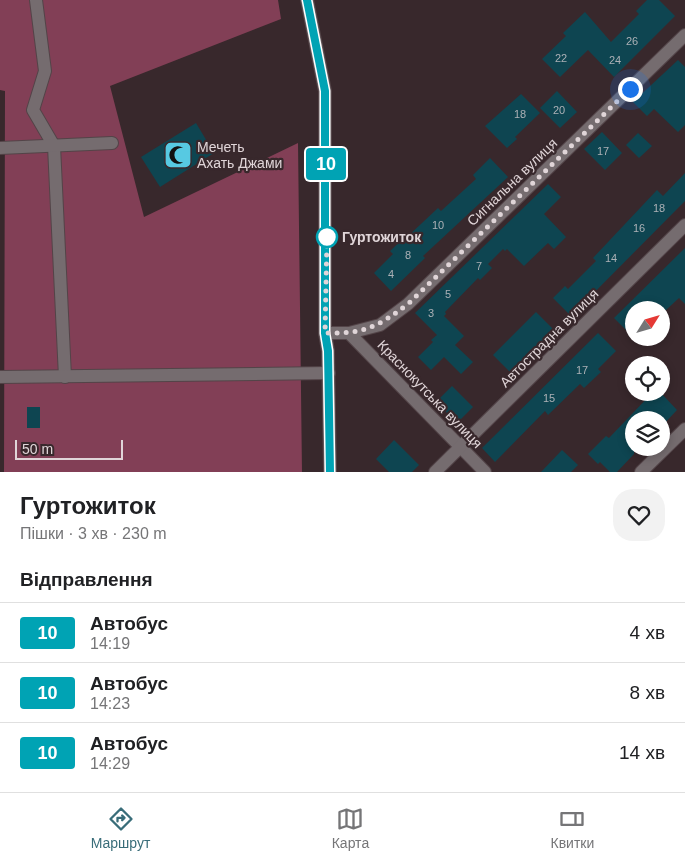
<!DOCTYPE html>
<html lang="uk">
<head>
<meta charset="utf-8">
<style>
  :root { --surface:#fff; --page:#f2f2f2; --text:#202124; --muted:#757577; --line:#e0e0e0; --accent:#396d79 }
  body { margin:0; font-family:Helvetica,sans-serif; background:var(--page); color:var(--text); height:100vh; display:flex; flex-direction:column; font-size:19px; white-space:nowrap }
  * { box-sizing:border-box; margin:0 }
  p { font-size:16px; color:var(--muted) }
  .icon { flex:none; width:28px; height:28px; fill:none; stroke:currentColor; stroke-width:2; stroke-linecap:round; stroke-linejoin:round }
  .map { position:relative; height:472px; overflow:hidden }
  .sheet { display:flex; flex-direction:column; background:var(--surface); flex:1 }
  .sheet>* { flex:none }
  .badge { padding:0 10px; border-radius:4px; font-size:18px; line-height:32px }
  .needle { width:32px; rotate:53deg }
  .tools { position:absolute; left:625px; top:301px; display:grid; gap:10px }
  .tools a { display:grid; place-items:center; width:45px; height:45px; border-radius:50%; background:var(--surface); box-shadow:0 2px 8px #0003; font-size:25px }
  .scale { position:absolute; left:15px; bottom:12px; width:108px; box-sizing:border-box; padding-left:5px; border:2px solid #e0d5d8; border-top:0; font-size:14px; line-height:18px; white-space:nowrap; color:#e0d5d8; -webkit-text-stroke:4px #38282c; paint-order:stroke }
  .you { position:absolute; width:25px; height:25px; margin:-12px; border:4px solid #fff; border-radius:50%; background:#1a73e8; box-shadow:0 0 0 8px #1a73e833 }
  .map>.badge { position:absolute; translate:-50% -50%; box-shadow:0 0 0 2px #fff }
  h2 { padding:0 20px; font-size:19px; line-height:45px }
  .round { display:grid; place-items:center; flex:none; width:52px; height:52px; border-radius:20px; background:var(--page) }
  .overview { display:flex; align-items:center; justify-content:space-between; height:85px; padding:0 20px }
  h1 { font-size:24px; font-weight:700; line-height:38px }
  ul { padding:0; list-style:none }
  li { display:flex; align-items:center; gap:15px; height:60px; padding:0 20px; border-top:1px solid var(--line) }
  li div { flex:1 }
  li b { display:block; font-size:19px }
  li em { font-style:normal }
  li .badge { min-width:55px; font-weight:700; text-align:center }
  .tabs { display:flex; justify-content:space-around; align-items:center; height:70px; border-top:1px solid var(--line); background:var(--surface); font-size:14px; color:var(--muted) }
  .tabs a { display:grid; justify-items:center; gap:2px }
  .tabs .active { color:var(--accent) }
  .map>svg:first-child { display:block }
</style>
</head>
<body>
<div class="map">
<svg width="685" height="472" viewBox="0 0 685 472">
  <rect width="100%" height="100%" fill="#38282c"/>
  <polygon fill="#823f56" points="0,0 278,0 281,19 110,86 144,217 298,143 302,472 4,472 5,91 0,90"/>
  <g fill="#0e4551">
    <polygon points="647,0 659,0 675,16 614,77 588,50 560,77 542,59 566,36 563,33 585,12 611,42 639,14 636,11"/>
    <polygon points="678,60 685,67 685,125 678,132 654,109 647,116 633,102"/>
    <polygon points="557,91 577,112 560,128 540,108"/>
    <polygon points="521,94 540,113 515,137 517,139 507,148 485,126"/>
    <polygon points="196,123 214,153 160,187 141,157"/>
    <polygon points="602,132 622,153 605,170 584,149"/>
    <polygon points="638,133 652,146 639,158 626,145"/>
    <polygon points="490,158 508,177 423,256 425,258 391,291 374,273 393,254 390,251 405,237 406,238 438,208 441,211 476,179 473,175"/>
    <polygon points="685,173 685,201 571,316 553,298 565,286 568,289 596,261 593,258 657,190 663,196"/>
    <polygon points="548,184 561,197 544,214 566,237 554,249 548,243 524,266 507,249 505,251 503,249 488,264 492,268 480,280 478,278 445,312 446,314 444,316 464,336 455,345 473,362 461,374 444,357 431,370 418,357 433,342 431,340 437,335 415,313"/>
    <polygon points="685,248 685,304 679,298 666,310 634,310 634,338 614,318"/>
    <polygon points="536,312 554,330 510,372 493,355"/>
    <polygon points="598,333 616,351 598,369 601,372 584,388 580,384 548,415 545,411 495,462 482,448"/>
    <polygon points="452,386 473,407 457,423 436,402"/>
    <polygon points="653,392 660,392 677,410 662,426 661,420 634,420 634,454 617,472 610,472 600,462 598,464 588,454 606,436 609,438"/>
    <rect x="27" y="407" width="13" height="21"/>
    <polygon points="394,440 419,465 412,472 389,472 376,459"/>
    <polygon points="562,450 578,465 571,472 541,472"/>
  </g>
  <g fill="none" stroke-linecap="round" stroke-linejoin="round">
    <defs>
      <g id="minor">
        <polyline points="36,0 45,71 33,110 54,146 65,377"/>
        <polyline points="307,0 325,91 325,333 328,351 330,472"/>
        <polyline points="0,148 112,143"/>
        <polyline points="325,333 349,333 485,472"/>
        <polyline points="349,333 380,325 408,304 685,35"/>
        <polyline points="0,377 329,373"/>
        <polyline points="435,472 685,225"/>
        <polyline points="641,472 685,429"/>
      </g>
    </defs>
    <use href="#minor" stroke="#534448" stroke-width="14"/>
    <use href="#minor" stroke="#756c6f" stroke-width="12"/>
  </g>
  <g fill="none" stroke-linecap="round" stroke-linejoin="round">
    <defs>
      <polyline id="line" points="307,0 325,91 325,333 328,351 330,472"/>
    </defs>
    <use href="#line" stroke="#fff" stroke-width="11"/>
    <use href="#line" stroke="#00a3b4" stroke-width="8"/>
    <path stroke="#e0d5d8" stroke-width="5" stroke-dasharray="0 9" d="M 327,237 L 325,333 C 365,334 377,327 408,304 L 630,89"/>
  </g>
  <defs>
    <symbol id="mosque-square" viewBox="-11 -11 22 22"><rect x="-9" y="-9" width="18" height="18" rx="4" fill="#57c9e2" stroke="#38282c"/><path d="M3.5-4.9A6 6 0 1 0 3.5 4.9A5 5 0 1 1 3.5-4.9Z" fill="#111"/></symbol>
  </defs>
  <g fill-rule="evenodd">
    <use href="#mosque-square" x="162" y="139" width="32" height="32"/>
  </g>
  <circle fill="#fff" stroke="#00a3b4" stroke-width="2.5" cx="327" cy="237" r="10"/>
  <g text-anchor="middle" stroke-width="4.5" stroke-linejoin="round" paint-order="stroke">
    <g font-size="11" fill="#acb1b6">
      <text x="632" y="45">26</text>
      <text x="561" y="62">22</text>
      <text x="615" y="64">24</text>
      <text x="559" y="114">20</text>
      <text x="520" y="118">18</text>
      <text x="603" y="155">17</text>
      <text x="659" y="212">18</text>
      <text x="438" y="229">10</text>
      <text x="639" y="232">16</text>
      <text x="408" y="259">8</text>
      <text x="611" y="262">14</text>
      <text x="479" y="270">7</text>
      <text x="391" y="278">4</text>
      <text x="448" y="298">5</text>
      <text x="431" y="317">3</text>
      <text x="582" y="374">17</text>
      <text x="549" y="402">15</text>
    </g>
    <g font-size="14" fill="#e0d5d8" stroke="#38282c" text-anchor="start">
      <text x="197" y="152">Мечеть<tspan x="197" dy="16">Ахать Джами</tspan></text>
    </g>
    <g font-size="14" fill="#e0d5d8" stroke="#38282c">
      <text transform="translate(512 182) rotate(-44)" y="5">Сигнальна вулиця</text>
      <text transform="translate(549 338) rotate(-45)" y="5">Автострадна вулиця</text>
      <text transform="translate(430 394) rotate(46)" y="5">Краснокутська вулиця</text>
    </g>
    <g font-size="14" font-weight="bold" fill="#e0d5d8" stroke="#38282c" text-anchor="start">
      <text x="342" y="242">Гуртожиток</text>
    </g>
  </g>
</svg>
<div class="tools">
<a><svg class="needle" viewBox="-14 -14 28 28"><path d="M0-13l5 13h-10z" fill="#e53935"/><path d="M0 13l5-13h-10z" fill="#757577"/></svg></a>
<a><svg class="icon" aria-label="locate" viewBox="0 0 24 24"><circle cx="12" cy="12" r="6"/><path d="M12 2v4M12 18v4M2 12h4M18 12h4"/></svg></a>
<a><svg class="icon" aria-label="layers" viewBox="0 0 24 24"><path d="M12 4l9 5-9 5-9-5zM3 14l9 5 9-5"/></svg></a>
</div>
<div class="scale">50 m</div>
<div class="you" style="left:630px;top:89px"></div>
<b class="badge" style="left:326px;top:164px;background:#00a3b4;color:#fff">10</b>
</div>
<section class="sheet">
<div class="overview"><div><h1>Гуртожиток</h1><p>Пішки · 3 хв · 230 m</p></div><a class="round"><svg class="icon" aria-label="heart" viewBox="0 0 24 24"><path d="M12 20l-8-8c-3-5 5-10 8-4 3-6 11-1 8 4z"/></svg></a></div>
<h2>Відправлення</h2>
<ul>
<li><span class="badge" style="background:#00a3b4;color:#fff">10</span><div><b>Автобус</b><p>14:19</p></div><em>4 хв</em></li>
<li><span class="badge" style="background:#00a3b4;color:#fff">10</span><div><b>Автобус</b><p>14:23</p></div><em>8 хв</em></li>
<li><span class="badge" style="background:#00a3b4;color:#fff">10</span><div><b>Автобус</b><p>14:29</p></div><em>14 хв</em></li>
</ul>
</section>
<nav class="tabs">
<a class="active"><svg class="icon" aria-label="directions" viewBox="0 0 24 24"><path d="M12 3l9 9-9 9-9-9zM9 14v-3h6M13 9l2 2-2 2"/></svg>Маршрут</a>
<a><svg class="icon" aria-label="map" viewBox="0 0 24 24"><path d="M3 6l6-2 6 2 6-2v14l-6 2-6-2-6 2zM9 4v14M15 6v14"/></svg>Карта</a>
<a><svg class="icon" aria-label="tickets" viewBox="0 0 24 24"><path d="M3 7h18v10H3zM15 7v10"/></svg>Квитки</a>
</nav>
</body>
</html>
